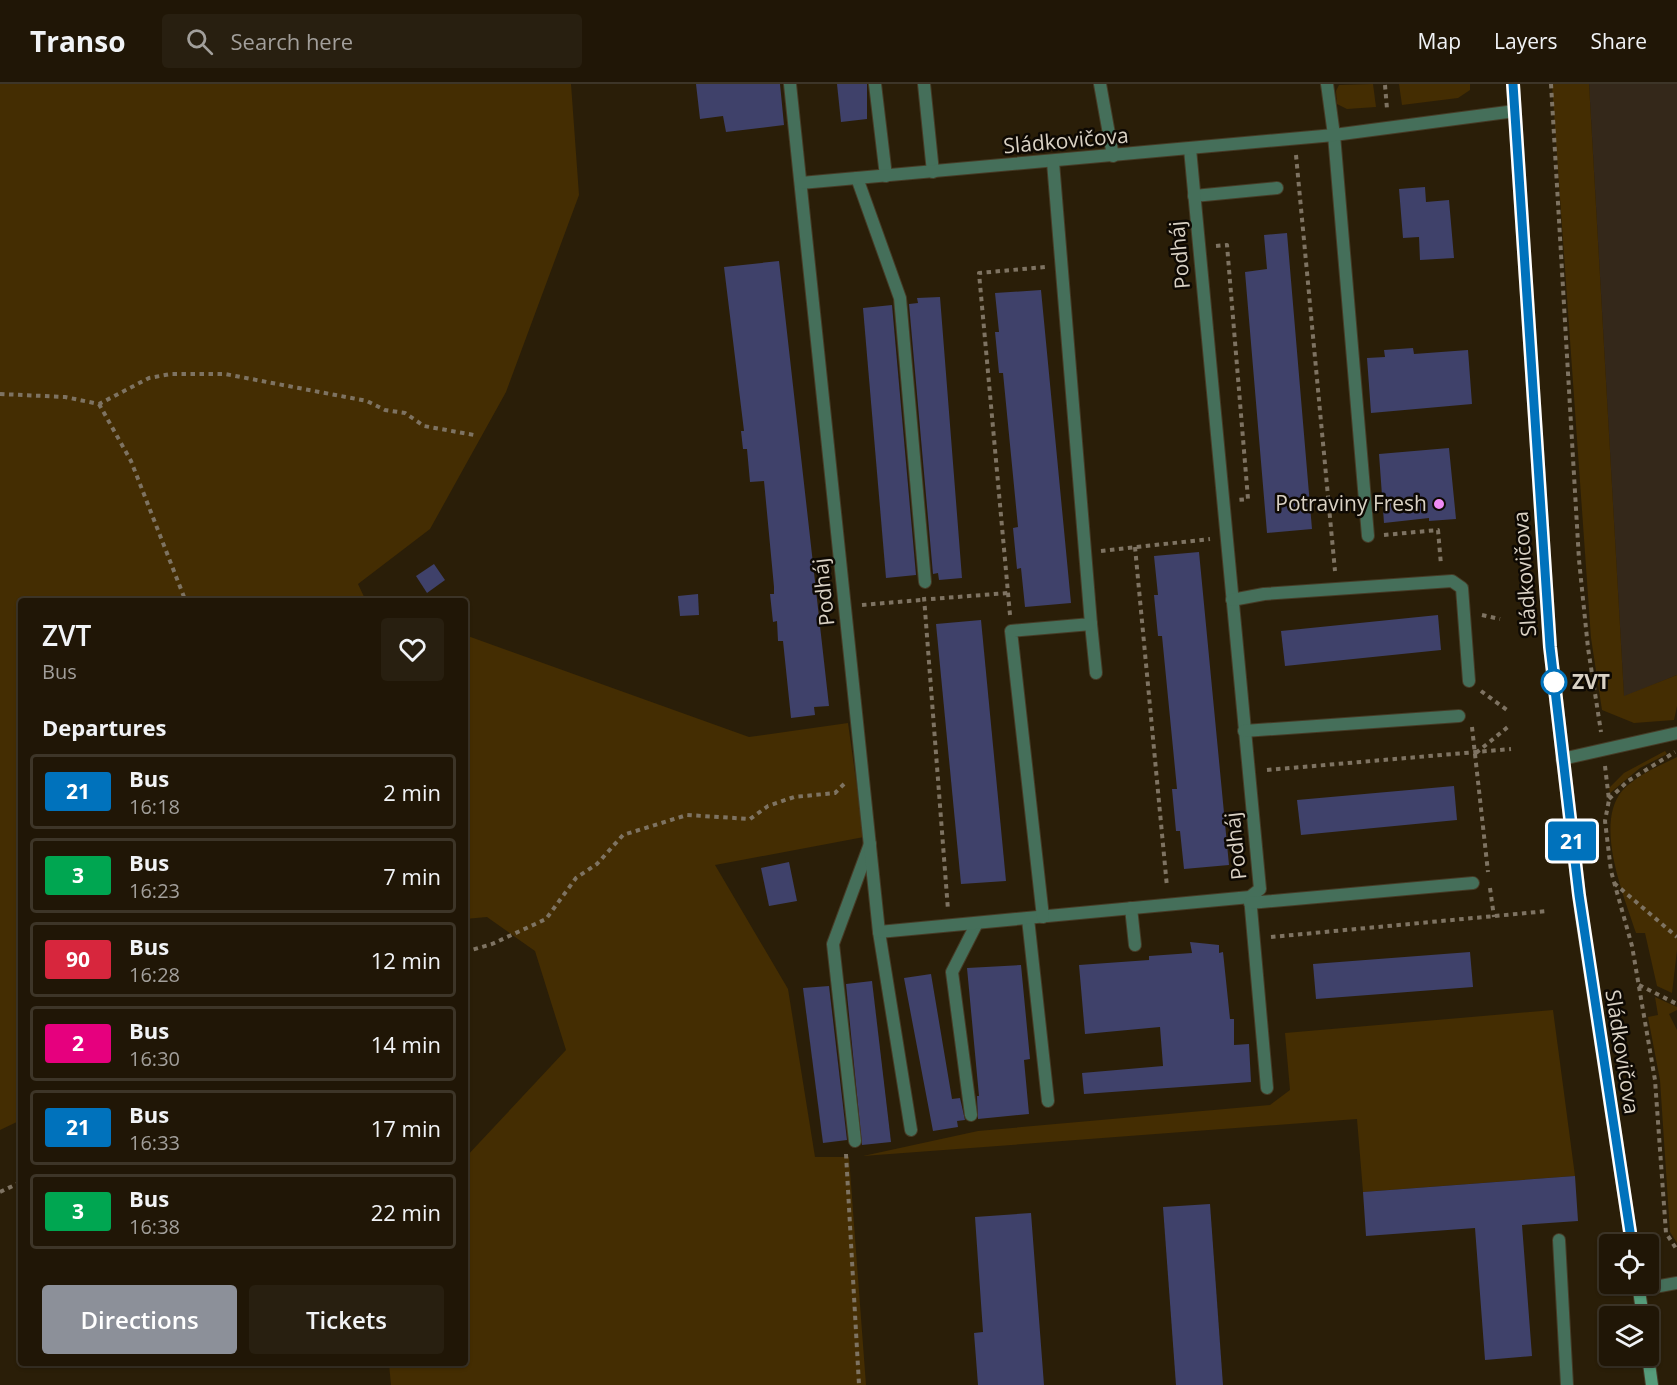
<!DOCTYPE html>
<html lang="en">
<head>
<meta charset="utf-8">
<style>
  :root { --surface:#201606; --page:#281f10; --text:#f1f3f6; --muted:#a29f9b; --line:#3d3528; --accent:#8c9099 }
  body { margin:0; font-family:"Open Sans",sans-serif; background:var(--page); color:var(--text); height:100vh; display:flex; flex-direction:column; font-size:22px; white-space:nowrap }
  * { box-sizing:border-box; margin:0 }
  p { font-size:20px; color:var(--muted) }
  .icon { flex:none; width:33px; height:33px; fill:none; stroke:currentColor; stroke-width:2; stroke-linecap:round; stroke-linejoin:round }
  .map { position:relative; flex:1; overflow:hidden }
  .drawer { position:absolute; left:18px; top:514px; width:450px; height:768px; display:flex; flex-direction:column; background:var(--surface); border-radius:6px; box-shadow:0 2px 4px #0004,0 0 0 2px var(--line) }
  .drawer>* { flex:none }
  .badge { padding:0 12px; border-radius:4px; font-size:21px; line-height:39px }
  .fabs { position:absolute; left:1599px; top:1150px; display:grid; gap:12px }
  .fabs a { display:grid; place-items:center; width:60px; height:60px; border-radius:6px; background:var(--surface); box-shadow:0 2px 4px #0004,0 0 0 2px var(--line); font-size:30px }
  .map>.badge { position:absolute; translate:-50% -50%; box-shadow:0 0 0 3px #fff }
  h2 { padding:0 24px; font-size:22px; line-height:54px }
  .round { display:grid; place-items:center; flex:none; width:63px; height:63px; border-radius:6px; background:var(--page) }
  .summary { display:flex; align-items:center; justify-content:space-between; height:102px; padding:0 24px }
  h1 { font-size:28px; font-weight:600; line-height:45px }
  .action { display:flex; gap:12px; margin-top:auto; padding:12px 24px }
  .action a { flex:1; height:69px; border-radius:6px; background:var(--accent); color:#fff; font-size:24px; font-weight:600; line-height:69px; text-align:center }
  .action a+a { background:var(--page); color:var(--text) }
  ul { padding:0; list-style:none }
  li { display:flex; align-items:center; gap:18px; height:75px; margin:0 12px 9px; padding:0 12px; border:3px solid var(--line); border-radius:6px }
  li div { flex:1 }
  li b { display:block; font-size:22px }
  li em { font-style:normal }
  li .badge { min-width:66px; font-weight:700; text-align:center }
  header { display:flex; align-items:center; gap:36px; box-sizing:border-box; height:84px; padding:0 30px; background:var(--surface); border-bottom:2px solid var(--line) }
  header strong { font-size:28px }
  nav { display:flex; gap:33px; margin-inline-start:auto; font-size:21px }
  .search { width:420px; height:54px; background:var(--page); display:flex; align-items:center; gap:15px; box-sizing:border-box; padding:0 21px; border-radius:6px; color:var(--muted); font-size:22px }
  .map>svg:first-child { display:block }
</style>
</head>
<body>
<header>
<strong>Transo</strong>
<div class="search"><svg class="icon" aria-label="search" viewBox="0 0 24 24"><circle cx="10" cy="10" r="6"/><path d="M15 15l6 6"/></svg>Search here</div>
<nav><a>Map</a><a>Layers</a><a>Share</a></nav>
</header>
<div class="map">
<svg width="1677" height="1301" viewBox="0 0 1677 1301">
  <rect width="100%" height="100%" fill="#2a1e08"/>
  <polygon fill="#34281a" points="1589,0 1677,0 1677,591 1624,613"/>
  <g fill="#442d02">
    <polygon points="0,0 571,0 579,111 506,308 430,445 358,500 366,517 21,518 21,1036 0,1046"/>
    <polygon points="1373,0 1376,23 1347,25 1337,20 1336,7 1339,1"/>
    <polygon points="1399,0 1470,0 1470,6 1458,14 1402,21"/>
    <polygon points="1552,0 1589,0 1624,612 1677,591 1677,622 1674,636 1634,639 1602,626 1591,554"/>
    <polygon points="465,551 749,653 848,639 864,753 715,781 788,905 815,1073 849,1073 866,1301 391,1301 389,1280 465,1280 465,1074 566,966 535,867 487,833 465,835"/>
    <polygon points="1665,667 1667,670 1640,684 1610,709 1609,704 1624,689"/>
    <path d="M 1677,673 L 1677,866 L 1672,909 L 1657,902 L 1645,849 L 1636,849 C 1624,812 1594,741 1622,707 C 1635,692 1659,682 1677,673 Z"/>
    <polygon points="1655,913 1677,923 1677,926 1669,930 1677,946 1677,1159 1670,1148 1660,996 1648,933 1658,931"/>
    <polygon points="1553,926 1575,1092 1363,1108 1357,1035 863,1072 978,1047 1270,1021 1290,1006 1285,949"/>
  </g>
  <g fill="#3f416a">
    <polygon points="696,0 780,0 784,41 726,48 723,32 700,35"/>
    <polygon points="837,0 867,0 867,35 841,38"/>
    <polygon points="1425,103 1426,118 1449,116 1454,174 1420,176 1419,153 1403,154 1399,105"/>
    <polygon points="1287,149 1312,445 1267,449 1245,188 1267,185 1264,151"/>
    <polygon points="779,177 829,622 814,623 815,631 791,634 783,557 778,557 777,537 773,538 770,510 774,510 774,503 764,397 750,398 747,365 743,365 741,347 744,347 724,183"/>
    <polygon points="1041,206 1071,519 1025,523 1021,484 1017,485 1013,444 1018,443 1003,289 999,289 995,248 999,248 995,209"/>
    <polygon points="940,213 962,494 939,496 938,489 933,490 909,220 918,219 917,214"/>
    <polygon points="892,221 916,491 886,494 863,224"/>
    <polygon points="1413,264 1414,270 1468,266 1472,320 1371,329 1367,274 1385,273 1384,266"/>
    <polygon points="1449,364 1456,435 1429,437 1429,434 1384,439 1379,370"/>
    <polygon points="1199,468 1229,781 1184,785 1180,747 1176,747 1172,705 1177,705 1162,552 1158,552 1154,511 1158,511 1154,472"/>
    <polygon points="434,480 445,496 427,509 416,492"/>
    <polygon points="698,510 699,531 680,532 678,512"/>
    <polygon points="1438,531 1441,566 1285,582 1281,547"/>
    <polygon points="981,536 1006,797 961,800 936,540"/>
    <polygon points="1454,702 1457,736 1301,751 1297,716"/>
    <polygon points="789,778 797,817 769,822 761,784"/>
    <polygon points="1190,858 1219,861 1219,869 1223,868 1230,935 1234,935 1234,961 1249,960 1251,998 1084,1010 1082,989 1163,982 1160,943 1085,950 1079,881 1149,876 1149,872 1192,869"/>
    <polygon points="1470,868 1473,903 1316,915 1313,880"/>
    <polygon points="1021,881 1030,975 1024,976 1029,1030 978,1035 977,1012 979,1012 967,884"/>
    <polygon points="931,890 952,1015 960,1014 965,1036 957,1037 958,1043 933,1047 904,894"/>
    <polygon points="872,897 891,1058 862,1061 846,900"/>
    <polygon points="829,902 847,1056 823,1059 803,904"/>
    <polygon points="1575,1092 1578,1137 1522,1141 1532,1272 1485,1276 1475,1144 1366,1152 1363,1108"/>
    <polygon points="1210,1120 1223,1301 1176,1301 1163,1123"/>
    <polygon points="1031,1129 1044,1301 978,1301 974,1249 983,1248 975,1133"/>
  </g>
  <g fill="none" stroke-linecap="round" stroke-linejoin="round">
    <defs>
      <g id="lane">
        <polyline points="875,0 886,92"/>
        <polyline points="924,0 933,88"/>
        <polyline points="857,94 900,214 925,498"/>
        <polyline points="1194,112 1277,104"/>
        <polyline points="1091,540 1096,589"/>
        <polyline points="1562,675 1677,649"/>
        <polyline points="1250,813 1267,1004"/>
        <polyline points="1131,824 1135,861"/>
        <polyline points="1028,835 1048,1017"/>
        <polyline points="879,848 911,1046"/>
        <polyline points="971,1031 952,888 977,839"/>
        <polyline points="855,1057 833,860 870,760"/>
        <polyline points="1559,1156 1567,1301"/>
        <polyline points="1638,1206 1677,1199"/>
      </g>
      <g id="street">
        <polyline points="790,0 879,848 1250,813 1260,805 1190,65"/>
        <polyline points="1100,0 1113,72"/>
        <polyline points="1327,0 1334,51 1368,452"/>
        <polyline points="801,99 1334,51 1515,27"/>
        <polyline points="1232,516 1264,510 1452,497 1462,504 1469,597"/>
        <polyline points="1244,647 1459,632"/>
        <polyline points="1250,819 1473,799"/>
        <polyline points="1043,833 1011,547 1091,540 1053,78"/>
      </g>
      <g id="secondary">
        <polyline points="1513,0 1550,563 1581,828 1632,1161"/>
        <polyline points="1638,1200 1643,1233"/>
        <polyline points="1648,1272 1652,1301"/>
      </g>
    </defs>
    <use href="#lane" stroke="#463b26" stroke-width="14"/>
    <use href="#street" stroke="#463b26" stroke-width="14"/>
    <use href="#secondary" stroke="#463b26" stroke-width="14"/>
    <g stroke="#7e7362" stroke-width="4" stroke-dasharray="4.5 4.5" stroke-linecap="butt">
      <polyline points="1551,0 1579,476 1588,564 1601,648"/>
      <polyline points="1385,1 1387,25"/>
      <polyline points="1296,71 1335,487"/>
      <polyline points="1216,162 1227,161 1248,415 1238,416"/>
      <polyline points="0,310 65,313 99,320 149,294 171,290 225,290 367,317 385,326 405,329 424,342 474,351"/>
      <polyline points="99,320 131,377 186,518"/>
      <polyline points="1384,451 1438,446 1441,481"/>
      <polyline points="1135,463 1167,803"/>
      <polyline points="1101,467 1210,455"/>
      <polyline points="924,513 948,826"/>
      <polyline points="931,515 1008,509"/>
      <polyline points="862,521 921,516"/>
      <polyline points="1010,531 979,189 1045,183"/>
      <polyline points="1482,531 1500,535"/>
      <polyline points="1481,607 1507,626"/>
      <polyline points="1472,643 1488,788"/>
      <polyline points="1476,669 1509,642"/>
      <polyline points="1605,682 1609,716 1605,737 1611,787 1632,862 1655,996 1666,1149 1677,1166"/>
      <polyline points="1267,686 1511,665"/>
      <polyline points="1609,715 1628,697 1675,668"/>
      <polyline points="1614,799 1677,853"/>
      <polyline points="1490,804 1494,833"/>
      <polyline points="1271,853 1548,827"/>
      <polyline points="465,868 492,860 546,835 576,794 597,780 623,751 687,731 750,735 768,722 794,713 835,709 845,699"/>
      <polyline points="1639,901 1677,920"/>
      <polyline points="846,1070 859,1301"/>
      <polyline points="0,1108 21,1098"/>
    </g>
    <use href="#lane" stroke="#456f5a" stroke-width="12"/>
    <use href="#street" stroke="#456f5a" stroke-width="12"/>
    <use href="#secondary" stroke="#569c7a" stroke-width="12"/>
  </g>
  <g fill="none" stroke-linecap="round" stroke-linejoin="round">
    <defs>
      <polyline id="line" points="1513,0 1550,563 1579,811 1632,1161"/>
    </defs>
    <use href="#line" stroke="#fff" stroke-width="14"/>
    <use href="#line" stroke="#0072bc" stroke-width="9"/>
  </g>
  <circle fill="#f08bf5" stroke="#0e0903" stroke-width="2" cx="1439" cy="420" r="6"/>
  <circle fill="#fff" stroke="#0072bc" stroke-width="3" cx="1554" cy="598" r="12"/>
  <g text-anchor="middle" stroke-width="5" stroke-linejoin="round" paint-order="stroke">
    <g font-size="21" fill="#d9d1c4" stroke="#0e0903">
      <text transform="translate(1066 57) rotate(-5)" y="7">Sládkovičova</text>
      <text transform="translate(1180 171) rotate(-95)" y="7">Podháj</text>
      <text transform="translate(1525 490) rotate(-94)" y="7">Sládkovičova</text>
      <text transform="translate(824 508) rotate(-96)" y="7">Podháj</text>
      <text transform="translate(1236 762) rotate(-96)" y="7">Podháj</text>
      <text transform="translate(1622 968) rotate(81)" y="7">Sládkovičova</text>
    </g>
    <g font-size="21" fill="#d9d1c4" stroke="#0e0903" text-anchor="end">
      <text x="1427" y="427">Potraviny Fresh</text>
    </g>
    <g font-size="21" font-weight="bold" fill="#d9d1c4" stroke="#0e0903" text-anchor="start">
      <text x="1572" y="605">ZVT</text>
    </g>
  </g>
</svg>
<div class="fabs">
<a><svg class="icon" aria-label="locate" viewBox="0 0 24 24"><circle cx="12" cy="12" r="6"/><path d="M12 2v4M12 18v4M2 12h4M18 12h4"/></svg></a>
<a><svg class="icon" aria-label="layers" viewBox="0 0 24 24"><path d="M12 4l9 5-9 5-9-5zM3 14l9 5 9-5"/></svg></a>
</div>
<b class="badge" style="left:1572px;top:757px;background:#0072bc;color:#fff">21</b>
<section class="drawer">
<div class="summary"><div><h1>ZVT</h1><p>Bus</p></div><a class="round"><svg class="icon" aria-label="heart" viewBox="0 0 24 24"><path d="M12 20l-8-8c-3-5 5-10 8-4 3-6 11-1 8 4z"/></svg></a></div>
<h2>Departures</h2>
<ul>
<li><span class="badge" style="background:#0072bc;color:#fff">21</span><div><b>Bus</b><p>16:18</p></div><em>2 min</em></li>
<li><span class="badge" style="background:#00a651;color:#fff">3</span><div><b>Bus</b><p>16:23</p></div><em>7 min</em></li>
<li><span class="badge" style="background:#d7263d;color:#fff">90</span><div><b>Bus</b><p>16:28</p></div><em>12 min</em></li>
<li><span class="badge" style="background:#e6007e;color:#fff">2</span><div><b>Bus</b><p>16:30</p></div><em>14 min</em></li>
<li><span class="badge" style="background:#0072bc;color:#fff">21</span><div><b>Bus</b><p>16:33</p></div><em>17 min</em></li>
<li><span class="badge" style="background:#00a651;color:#fff">3</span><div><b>Bus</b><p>16:38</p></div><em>22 min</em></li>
</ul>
<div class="action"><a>Directions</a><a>Tickets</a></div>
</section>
</div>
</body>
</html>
